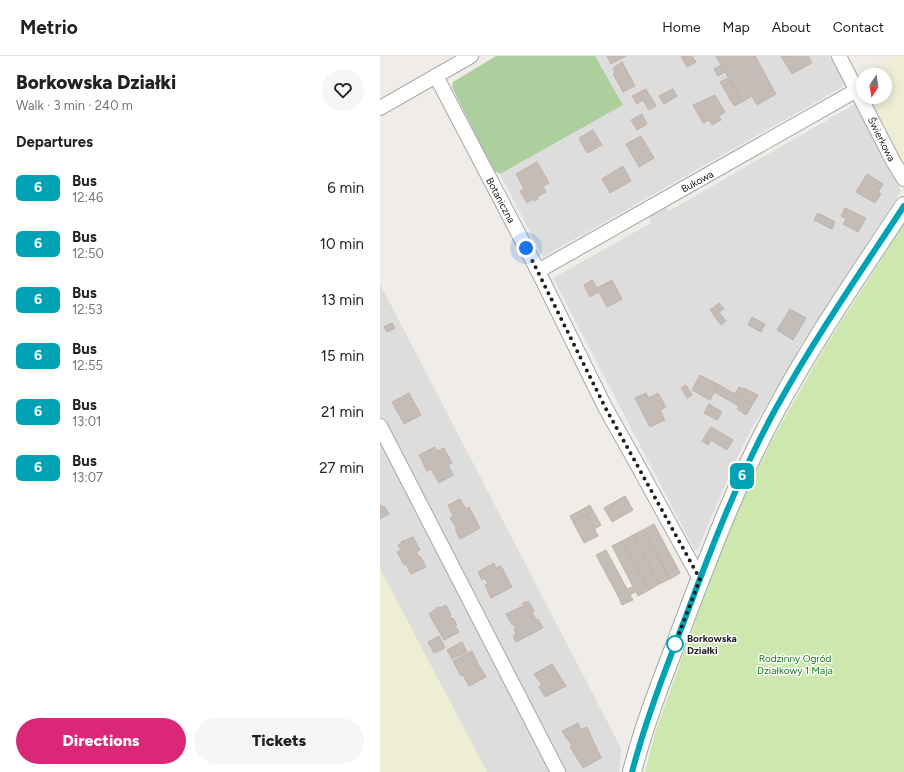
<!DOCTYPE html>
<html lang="en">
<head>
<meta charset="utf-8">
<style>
  :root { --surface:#fff; --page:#f6f6f6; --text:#222; --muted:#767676; --line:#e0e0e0; --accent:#db2777 }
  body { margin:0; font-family:Figtree,sans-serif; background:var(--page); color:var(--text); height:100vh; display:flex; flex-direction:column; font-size:15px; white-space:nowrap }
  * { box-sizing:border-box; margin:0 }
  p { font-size:13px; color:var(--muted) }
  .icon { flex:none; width:22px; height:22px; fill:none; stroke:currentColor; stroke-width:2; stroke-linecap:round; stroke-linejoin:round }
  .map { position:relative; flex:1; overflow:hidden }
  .details { display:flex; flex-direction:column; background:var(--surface); width:380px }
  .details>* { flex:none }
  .badge { padding:0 8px; border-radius:6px; font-size:14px; line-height:26px }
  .needle { width:26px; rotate:192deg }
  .fabs { position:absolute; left:476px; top:12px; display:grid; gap:8px }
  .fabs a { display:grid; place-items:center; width:36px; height:36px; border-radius:50%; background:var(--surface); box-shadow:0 2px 10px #0003; font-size:20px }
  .you { position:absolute; width:20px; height:20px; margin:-10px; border:3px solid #fff; border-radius:50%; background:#1a73e8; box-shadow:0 0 0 6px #1a73e833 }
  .map>.badge { position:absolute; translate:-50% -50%; box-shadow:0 0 0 2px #fff }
  h2 { padding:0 16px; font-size:15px; line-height:36px }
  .round { display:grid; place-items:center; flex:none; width:42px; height:42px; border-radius:21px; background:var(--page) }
  .overview { display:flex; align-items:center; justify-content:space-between; height:68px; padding:0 16px }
  h1 { font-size:19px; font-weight:800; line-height:30px }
  .action { display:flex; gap:8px; margin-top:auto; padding:8px 16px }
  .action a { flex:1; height:46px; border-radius:24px; background:var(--accent); color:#fff; font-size:16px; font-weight:800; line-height:46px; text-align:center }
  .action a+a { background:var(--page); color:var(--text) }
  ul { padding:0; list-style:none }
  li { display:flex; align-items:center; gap:12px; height:56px; padding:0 16px }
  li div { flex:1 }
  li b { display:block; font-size:15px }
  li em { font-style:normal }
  li .badge { min-width:44px; font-weight:700; text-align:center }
  header { display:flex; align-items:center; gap:24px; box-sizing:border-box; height:56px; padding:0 20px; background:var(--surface); border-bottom:1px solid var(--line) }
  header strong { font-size:19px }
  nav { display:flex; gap:22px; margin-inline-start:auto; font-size:14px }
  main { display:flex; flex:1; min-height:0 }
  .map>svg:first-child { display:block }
</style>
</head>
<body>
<header>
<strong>Metrio</strong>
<nav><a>Home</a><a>Map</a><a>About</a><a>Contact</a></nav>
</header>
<main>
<section class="details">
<div class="overview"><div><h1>Borkowska Działki</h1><p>Walk · 3 min · 240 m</p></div><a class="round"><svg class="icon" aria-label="heart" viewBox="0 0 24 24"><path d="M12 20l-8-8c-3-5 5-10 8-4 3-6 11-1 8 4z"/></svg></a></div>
<h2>Departures</h2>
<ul>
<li><span class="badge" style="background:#00a3b4;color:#fff">6</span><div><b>Bus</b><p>12:46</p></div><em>6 min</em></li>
<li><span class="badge" style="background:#00a3b4;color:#fff">6</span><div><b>Bus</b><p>12:50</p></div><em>10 min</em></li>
<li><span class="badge" style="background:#00a3b4;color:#fff">6</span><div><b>Bus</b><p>12:53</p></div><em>13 min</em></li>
<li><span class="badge" style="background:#00a3b4;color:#fff">6</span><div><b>Bus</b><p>12:55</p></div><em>15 min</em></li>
<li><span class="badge" style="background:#00a3b4;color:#fff">6</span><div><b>Bus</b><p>13:01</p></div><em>21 min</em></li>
<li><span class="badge" style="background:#00a3b4;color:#fff">6</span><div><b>Bus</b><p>13:07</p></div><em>27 min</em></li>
</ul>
<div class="action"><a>Directions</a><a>Tickets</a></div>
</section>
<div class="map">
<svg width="524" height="716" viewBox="0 0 524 716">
  <rect width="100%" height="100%" fill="#f0ece7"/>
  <g fill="#dedddd">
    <polygon points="215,0 450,0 466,29 163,201 120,118 243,49"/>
    <polygon points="475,48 521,135 417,295 419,297 372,372 353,410 318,493 314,493 173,222 271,167 269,161 286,151 289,155"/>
    <polygon points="0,228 241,692 239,716 107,716 0,513"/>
  </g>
  <g fill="#edeed3">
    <polygon points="515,0 524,0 524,110 511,81 489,41 505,41 505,19 483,19 483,30 478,22"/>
    <polygon points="0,513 107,716 0,716"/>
  </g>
  <polygon fill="#cde8af" points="524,168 524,716 265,716 276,673 291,633 329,525 357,457 392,384 445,291"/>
  <polygon fill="#adce9d" points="116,0 215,0 243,49 120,118 113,114 72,31 73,26"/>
  <g fill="#c4bcb6" stroke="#c1b3a9">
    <polygon points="227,0 246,0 231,8"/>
    <polygon points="301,0 312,0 316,6 307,11"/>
    <polygon points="336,0 375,0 396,38 377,49 372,40 362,46"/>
    <polygon points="401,0 428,0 432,7 412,18"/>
    <polygon points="242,6 255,30 243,36 233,18 235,17 233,12"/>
    <polygon points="341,9 345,16 338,20 334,13"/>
    <polygon points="348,22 362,46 354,50 340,26"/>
    <polygon points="266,33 276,50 269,54 263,44 257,48 252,40"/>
    <polygon points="293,33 297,40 284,48 279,40"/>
    <polygon points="335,39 345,56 339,60 341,64 332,69 329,64 323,67 313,49"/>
    <polygon points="262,58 267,68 257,74 251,64"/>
    <polygon points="213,74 222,89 207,97 199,82"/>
    <polygon points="261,80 274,102 259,111 246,88"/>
    <polygon points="157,106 169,127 163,130 166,136 157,141 158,143 154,145 153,143 147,147 140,135 144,133 136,118"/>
    <polygon points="243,110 251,125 230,137 222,123"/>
    <polygon points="487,118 503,128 498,136 501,138 495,147 476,136"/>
    <polygon points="465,152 486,162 478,176 463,168 466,163 461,160"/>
    <polygon points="438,157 455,166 452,173 434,164"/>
    <polygon points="212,224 217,232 232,224 242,243 227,251 219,236 210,241 204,229"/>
    <polygon points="339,247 344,253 339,256 346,265 341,269 330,254"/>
    <polygon points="410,253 426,262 413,284 397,274"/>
    <polygon points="372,261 385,268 381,276 368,269"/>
    <polygon points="12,267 15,272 7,276 4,271"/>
    <polygon points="320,319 339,329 330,344 312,334"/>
    <polygon points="306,329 312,339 307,342 301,332"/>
    <polygon points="339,329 373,348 366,359 357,353 359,350 334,336"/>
    <polygon points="359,331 363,333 364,332 378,339 373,348 355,338"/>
    <polygon points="29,337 41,359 24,368 12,346"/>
    <polygon points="266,337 268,342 278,337 286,351 280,354 285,364 270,371 255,342"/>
    <polygon points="329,348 342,356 337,364 324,357"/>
    <polygon points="331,371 353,384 347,394 331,384 328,389 322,385"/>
    <polygon points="55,391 57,395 64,392 72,407 68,409 73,419 59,427 51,413 47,415 39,399"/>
    <polygon points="245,440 253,454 232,466 224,452"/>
    <polygon points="80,443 86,453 89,451 100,472 80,483 75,473 77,473 70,462 73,460 68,449"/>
    <polygon points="0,448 2,451 4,450 9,458 0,463"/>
    <polygon points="210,449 213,455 193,466 190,460"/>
    <polygon points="213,455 221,469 214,473 207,458"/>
    <polygon points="207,458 218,480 204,487 193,466"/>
    <polygon points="274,468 300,517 290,523 263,474"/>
    <polygon points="263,474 290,523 279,528 253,479"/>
    <polygon points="253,479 279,528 269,534 242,485"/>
    <polygon points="33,481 40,494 36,496 39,501 40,500 46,511 31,518 26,508 24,509 17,496 21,494 18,489 21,487 22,485 26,484"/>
    <polygon points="242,485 269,534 258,540 232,490"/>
    <polygon points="226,494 247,533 237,538 216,499"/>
    <polygon points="114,507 116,512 121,510 132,531 111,542 105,529 108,528 105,522 102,524 98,516"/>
    <polygon points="252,531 255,536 250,539 253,544 242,549 237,538"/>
    <polygon points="146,546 149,546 154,555 152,556 156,564 158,563 163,572 136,586 133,580 136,578 134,573 136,572 134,568 132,569 126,558 143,550 143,547"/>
    <polygon points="66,549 71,559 70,560 71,563 73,562 77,569 75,570 79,576 64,584 49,558 58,551 60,552"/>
    <polygon points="59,580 65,592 54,597 48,586"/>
    <polygon points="82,586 87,596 72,603 67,594"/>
    <polygon points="92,595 100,612 101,612 106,621 89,630 83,619 81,620 73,605"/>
    <polygon points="172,608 186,630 165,641 159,631 162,629 154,618"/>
    <polygon points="198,667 201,674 207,671 221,702 203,712 190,691 192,690 188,683 187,683 182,675"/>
  </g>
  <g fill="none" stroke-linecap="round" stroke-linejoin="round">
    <defs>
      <g id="minor">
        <polyline points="459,0 513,105 524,123"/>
        <polyline points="56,20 158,215 225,351 253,401 320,523"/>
        <polyline points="0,52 91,0"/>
        <path d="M 158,215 C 264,154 371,95 477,34"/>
        <polyline points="0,370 178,716"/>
      </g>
      <path id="tertiary" d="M 252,716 C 265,664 286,614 305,563 C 332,492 359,421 396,354 C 434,283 480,217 524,150"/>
    </defs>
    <use href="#minor" stroke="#a7a7a7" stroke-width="16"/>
    <use href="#tertiary" stroke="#a7a7a7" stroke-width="20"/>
    <use href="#minor" stroke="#fff" stroke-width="14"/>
    <use href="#tertiary" stroke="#fff" stroke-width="18"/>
  </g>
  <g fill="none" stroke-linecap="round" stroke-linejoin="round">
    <defs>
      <path id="line" d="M 252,716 C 266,663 286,612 306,560 C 332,490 359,420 395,354 C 434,283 480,217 524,150"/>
    </defs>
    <use href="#line" stroke="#fff" stroke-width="9"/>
    <use href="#line" stroke="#00a3b4" stroke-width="6"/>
    <polyline stroke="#202020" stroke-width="4" stroke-dasharray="0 7.2" points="146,192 225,351 320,523 295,588"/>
  </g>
  <circle fill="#fff" stroke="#00a3b4" stroke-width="2" cx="295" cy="588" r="8"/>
  <g text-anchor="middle" stroke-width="3" stroke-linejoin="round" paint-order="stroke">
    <g font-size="10" fill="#202020" stroke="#fff">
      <text transform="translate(502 83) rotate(63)" y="4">Świerkowa</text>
      <text transform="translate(317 125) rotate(-28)" y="4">Bukowa</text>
      <text transform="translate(121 144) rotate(62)" y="4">Botaniczna</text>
    </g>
    <g font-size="10" font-weight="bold" fill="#202020" stroke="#fff" text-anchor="start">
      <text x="307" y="586">Borkowska<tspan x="307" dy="12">Działki</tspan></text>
    </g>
    <g font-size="10" fill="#107b15" stroke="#fff">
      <text x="415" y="606">Rodzinny Ogród<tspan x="415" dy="12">Działkowy 1 Maja</tspan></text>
    </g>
  </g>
</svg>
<div class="fabs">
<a><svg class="needle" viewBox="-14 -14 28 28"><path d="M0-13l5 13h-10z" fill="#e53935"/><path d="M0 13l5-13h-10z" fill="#767676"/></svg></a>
</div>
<div class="you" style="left:146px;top:192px"></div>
<b class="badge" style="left:362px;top:420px;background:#00a3b4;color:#fff">6</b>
</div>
</main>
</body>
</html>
